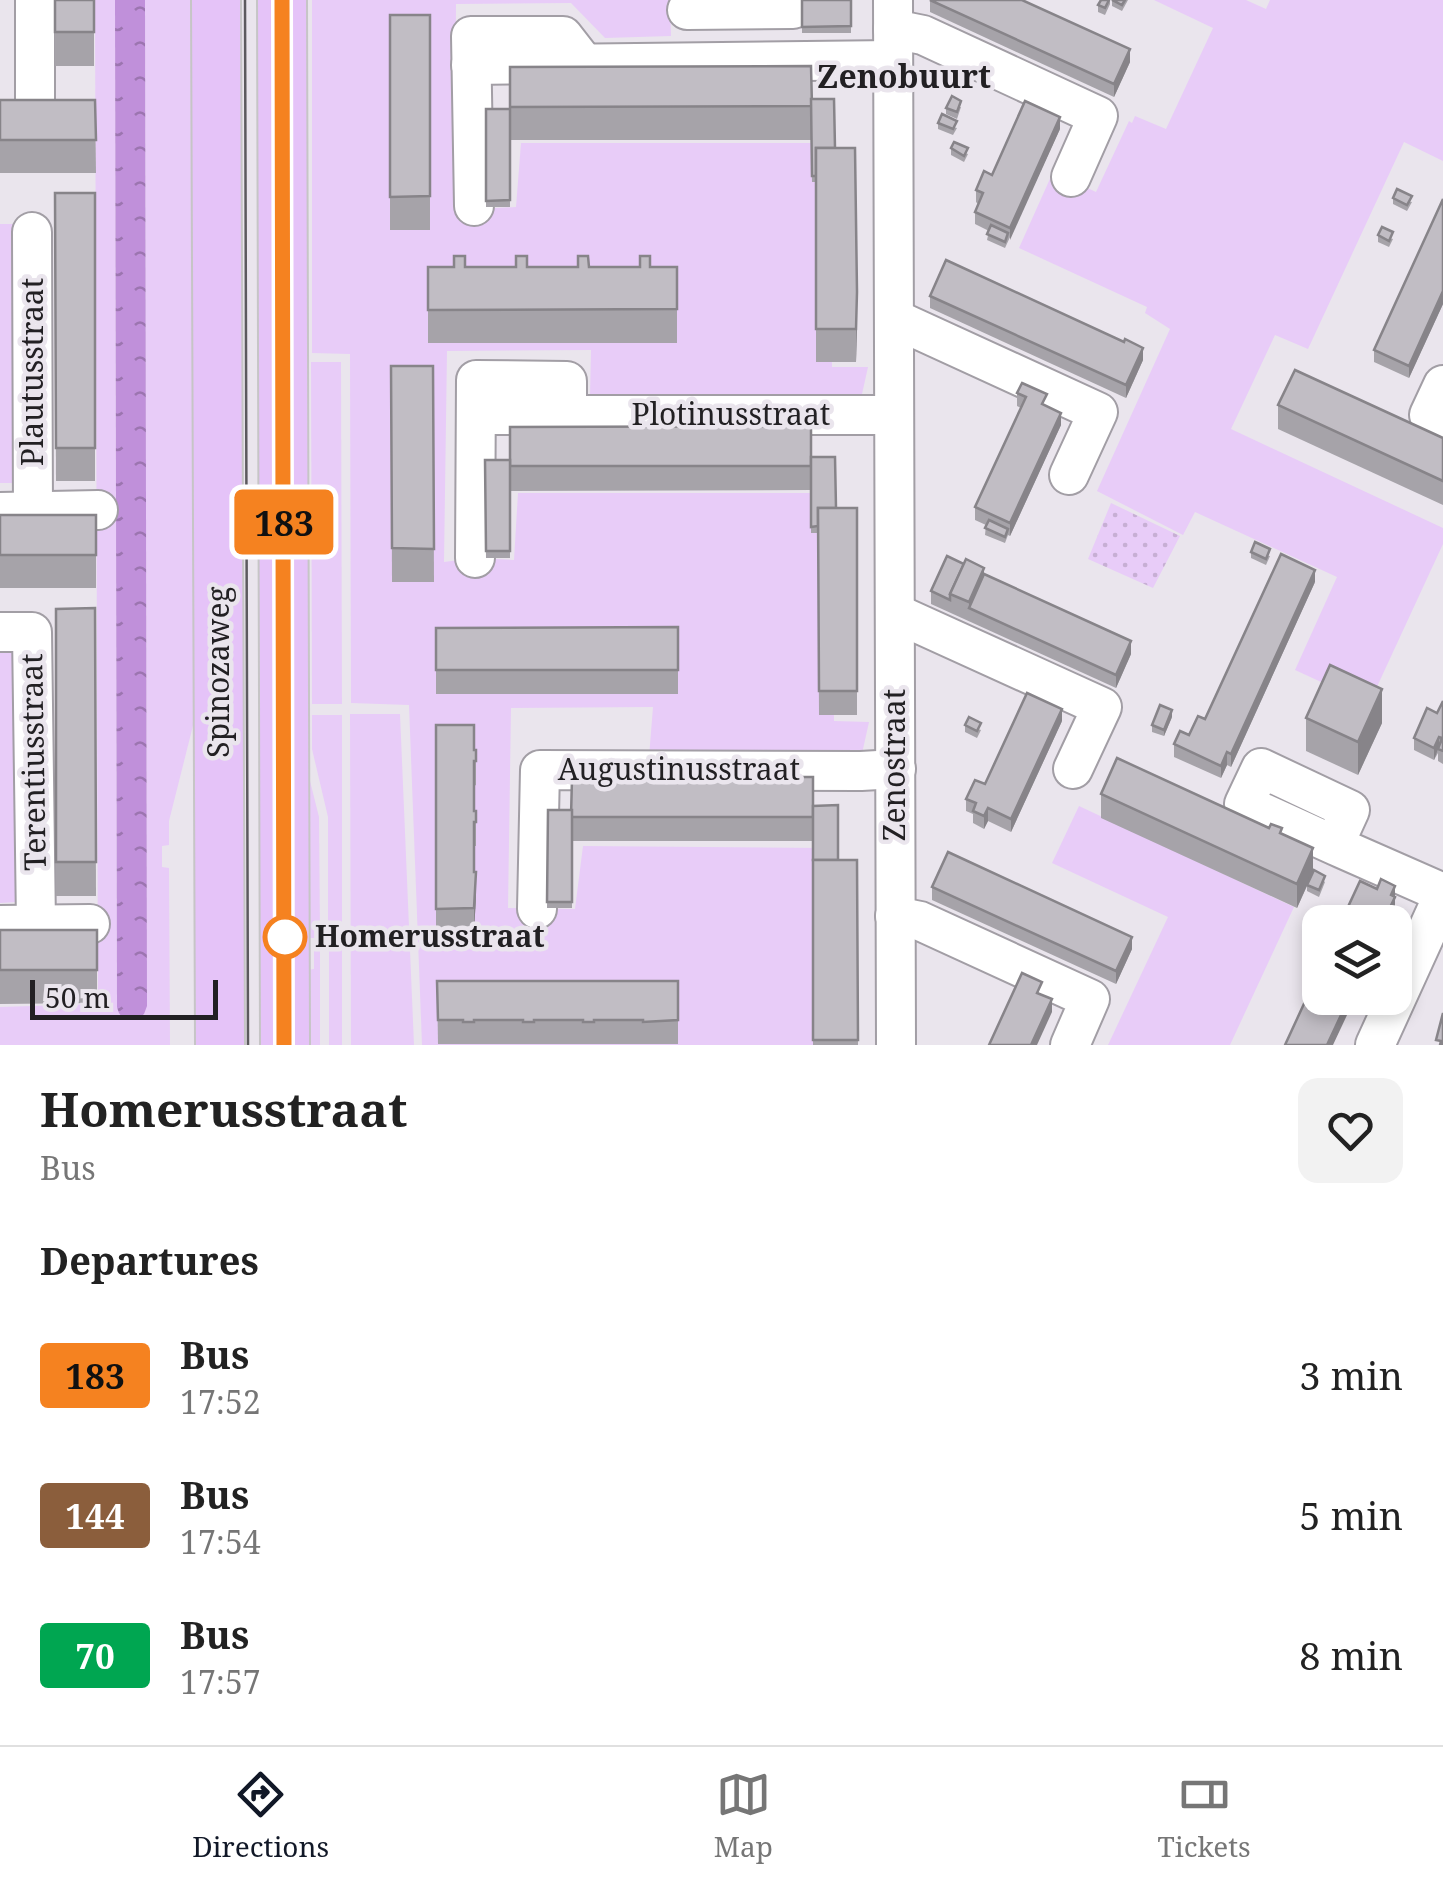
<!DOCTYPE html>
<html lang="en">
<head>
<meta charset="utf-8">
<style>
  :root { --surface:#fff; --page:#f2f2f2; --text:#222; --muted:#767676; --line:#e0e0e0; --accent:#111827 }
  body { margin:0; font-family:"Noto Serif",serif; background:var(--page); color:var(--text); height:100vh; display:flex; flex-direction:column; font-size:38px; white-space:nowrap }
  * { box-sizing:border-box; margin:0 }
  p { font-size:32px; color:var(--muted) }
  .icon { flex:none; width:55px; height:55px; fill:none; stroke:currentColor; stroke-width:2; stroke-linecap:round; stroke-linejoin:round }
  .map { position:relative; height:1045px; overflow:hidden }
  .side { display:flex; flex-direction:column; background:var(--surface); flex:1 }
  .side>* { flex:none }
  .badge { padding:0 20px; border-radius:8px; font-size:35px; line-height:65px }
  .controls { position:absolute; left:1302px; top:905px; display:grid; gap:20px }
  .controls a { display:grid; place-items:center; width:110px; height:110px; border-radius:20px; background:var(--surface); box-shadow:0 5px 15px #0003; font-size:50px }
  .scale { position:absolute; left:30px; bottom:25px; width:188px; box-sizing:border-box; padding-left:10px; border:5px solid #222023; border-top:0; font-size:28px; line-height:35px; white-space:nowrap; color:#222023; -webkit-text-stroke:8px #eae5ed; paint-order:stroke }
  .map>.badge { position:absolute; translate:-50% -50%; box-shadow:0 0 0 5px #fff }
  h2 { padding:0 40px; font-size:38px; line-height:90px }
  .round { display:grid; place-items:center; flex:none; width:105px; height:105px; border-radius:20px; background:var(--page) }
  .summary { display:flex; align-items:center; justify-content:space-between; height:170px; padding:0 40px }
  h1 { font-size:48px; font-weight:700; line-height:75px }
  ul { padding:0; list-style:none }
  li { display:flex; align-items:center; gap:30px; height:140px; padding:0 40px }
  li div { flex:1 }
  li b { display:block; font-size:38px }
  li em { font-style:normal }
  li .badge { min-width:110px; font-weight:700; text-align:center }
  .tabs { display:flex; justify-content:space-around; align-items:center; height:140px; border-top:2px solid var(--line); background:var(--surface); font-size:28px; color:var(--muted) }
  .tabs a { display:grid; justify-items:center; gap:5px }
  .tabs .selected { color:var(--accent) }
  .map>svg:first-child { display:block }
</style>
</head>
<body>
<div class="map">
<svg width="1443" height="1045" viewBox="0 0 1443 1045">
  <defs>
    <pattern id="park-dots" width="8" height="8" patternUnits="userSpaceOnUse" patternTransform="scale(2.5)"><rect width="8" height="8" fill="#e8ccf8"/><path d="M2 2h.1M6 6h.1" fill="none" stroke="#c7afd4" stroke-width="1.8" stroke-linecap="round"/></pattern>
    <pattern id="water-ripples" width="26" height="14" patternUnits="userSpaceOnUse" patternTransform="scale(2.5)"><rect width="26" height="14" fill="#c090da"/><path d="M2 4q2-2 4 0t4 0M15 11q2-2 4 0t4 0" fill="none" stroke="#9c75b0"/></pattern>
  </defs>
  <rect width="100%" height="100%" fill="#eae5ed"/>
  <g fill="#e8ccf8">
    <polygon points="95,0 115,0 117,1007 147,1006 145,0 206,0 207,670 169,821 169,845 162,846 162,867 169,868 170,1045 0,1045 0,1007 98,1004"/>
    <polygon points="312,0 670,0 671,36 605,38 571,3 456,4 455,210 516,207 521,143 819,143 829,184 832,367 868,367 862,394 590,396 591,350 447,351 444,562 475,558 514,560 518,493 820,493 832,533 834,721 869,722 861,758 649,757 653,707 511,708 508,908 575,909 583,846 824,848 830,1045 422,1045 409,705 351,703 350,354 312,353"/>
    <polygon points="1154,0 1246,0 1266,9 1270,0 1443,0 1443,161 1404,142 1308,349 1275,335 1231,429 1443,528 1443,544 1369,704 1295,670 1337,577 1195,512 1183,535 1097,491 1170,329 1145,313 1147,307 1019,248 1053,172 1096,192 1129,121 1132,123 1135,116 1166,129 1213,28"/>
    <polygon points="0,224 20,224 16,483 0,483"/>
    <polygon points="311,362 341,362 342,704 312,704"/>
    <polygon points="20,643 16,902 0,903 0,644"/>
    <polygon points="350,714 400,714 414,1045 351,1045"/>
    <polygon points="312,715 342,715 342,938 328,938 328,817 312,749"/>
    <polygon points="305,761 319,817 320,938 307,938"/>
    <polygon points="1079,806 1294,907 1230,1045 1108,1045 1168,917 1052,863"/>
    <polygon points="342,949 342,1045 329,1045 329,950"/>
    <polygon points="314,950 320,950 320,1045 307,1045 307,970 314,969"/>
  </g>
  <polygon fill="url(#park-dots)" points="1111,503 1180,536 1153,588 1088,559"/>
  <path fill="url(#water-ripples)" d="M 115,0 L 145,0 L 147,1006 L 144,1014 L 137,1020 C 125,1020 120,1019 117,1007 Z"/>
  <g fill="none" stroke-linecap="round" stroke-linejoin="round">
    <defs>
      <g id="minor">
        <polyline points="893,0 896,1045"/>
        <polyline points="687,10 793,9"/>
        <polyline points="893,29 923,35 1098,116 1071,177"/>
        <polyline points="471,65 893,60"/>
        <polyline points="35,108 35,0"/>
        <polyline points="474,206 471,36 563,36 584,63"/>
        <polyline points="32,232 33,511"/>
        <polyline points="895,319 1098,412 1069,475"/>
        <polyline points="1443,385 1429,415 1443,422"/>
        <polyline points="476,415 894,415"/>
        <polyline points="0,512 98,510"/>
        <polyline points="475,558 476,380 567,381 567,415"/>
        <polyline points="895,613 1102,707 1073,769"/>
        <polyline points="0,632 32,632 36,924"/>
        <polyline points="1334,845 1350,810 1261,768 1244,804 1334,845 1343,849 1443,893"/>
        <polyline points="537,909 540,770 861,771 896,769"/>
        <polyline points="895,916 920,921 1090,999 1070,1045"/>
        <polyline points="0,925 90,924"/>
        <polyline points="1375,1045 1443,896"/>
      </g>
      <g id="major">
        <polyline points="216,0 220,1045"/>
        <polyline points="282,0 285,1045"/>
      </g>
    </defs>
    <use href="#minor" stroke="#a29ea5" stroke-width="42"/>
    <use href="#major" stroke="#c6c5c6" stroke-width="52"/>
    <use href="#minor" stroke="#fff" stroke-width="38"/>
    <use href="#major" stroke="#e5c3f8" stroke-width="48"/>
    <polyline stroke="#5c595e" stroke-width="2.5" points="245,0 248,1045"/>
  </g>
  <g fill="#a6a3a9">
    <rect x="55" y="0" width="39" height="66"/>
    <rect x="802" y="0" width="49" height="33"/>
    <polygon points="930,0 1130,62 1114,97 930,12"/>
    <polygon points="1110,0 1110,4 1105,15 1098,12 1098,5"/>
    <polygon points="1112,0 1128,0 1122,11 1112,6"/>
    <rect x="390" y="15" width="40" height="215"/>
    <polygon points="510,67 811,99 835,148 857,326 856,362 816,362 816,182 812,182 811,140 510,140 510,207 486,207 486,109 510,109"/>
    <polygon points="0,100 95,100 96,173 0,173"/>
    <polygon points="961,107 957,119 946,114 946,108"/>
    <polygon points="938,123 957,128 953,135 938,129"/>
    <polygon points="1060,129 1005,248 987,240 989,231 975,224 975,212 978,204 976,202 976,190 992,175"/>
    <polygon points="951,148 968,154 964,162 951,155"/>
    <polygon points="55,193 95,193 95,481 56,481"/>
    <polygon points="1393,198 1412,202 1407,211 1393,204"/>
    <polygon points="1443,199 1443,304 1409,378 1374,362 1374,350"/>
    <polygon points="1378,235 1393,239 1389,247 1378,242"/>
    <rect x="428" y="267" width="249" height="76"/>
    <polygon points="930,296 1143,360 1126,398 930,308"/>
    <polygon points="391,366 433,366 434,582 392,582"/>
    <polygon points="1017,393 1047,406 1061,425 1010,536 1008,535 1005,543 985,535 986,525 975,520 975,507 1021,408 1017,406"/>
    <polygon points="1278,405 1443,438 1443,505 1278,429"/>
    <polygon points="811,457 836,508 857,508 857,715 819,715 818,533 811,533 811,490 510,491 510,558 486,558 485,460"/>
    <rect x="0" y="515" width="96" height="73"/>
    <polygon points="1251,552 1270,556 1266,565 1251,558"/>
    <polygon points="984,574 1131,654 1116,688 931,604 931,591"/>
    <polygon points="1315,582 1231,767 1227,765 1221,778 1174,757 1174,744 1189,735 1205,719"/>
    <polygon points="95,608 96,896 56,896 56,609"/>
    <polygon points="678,627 678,694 436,694 436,628"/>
    <polygon points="1443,701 1443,764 1438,761 1438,753 1434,760 1414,750 1414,738 1437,713"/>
    <polygon points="1172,717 1164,736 1152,732 1152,725"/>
    <polygon points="1306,718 1382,723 1358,775 1306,751"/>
    <polygon points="1062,721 1011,832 988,821 984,829 973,823 973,814 966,811 966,799"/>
    <polygon points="436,725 474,750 476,750 476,785 474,786 474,811 476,811 476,846 474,846 476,896 474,933 436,933"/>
    <polygon points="965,725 981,730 977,738 965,732"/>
    <polygon points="727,777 813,777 813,841 572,841 572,908 547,908 548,810 571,810"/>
    <polygon points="1101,794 1282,834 1313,871 1325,882 1319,897 1307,891 1307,886 1297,908 1101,818"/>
    <polygon points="813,806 838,860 857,860 858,1045 813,1045"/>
    <polygon points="932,887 1132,949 1116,984 932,900"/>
    <polygon points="0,930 97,930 97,1003 0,1004"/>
    <polygon points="437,981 678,981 678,1044 438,1044"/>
  </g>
  <g fill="#878489">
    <polygon points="1130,49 1130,62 1114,97 1114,84"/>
    <polygon points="1060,117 1060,129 1010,240 1010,228"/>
    <polygon points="1443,291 1443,304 1409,378 1409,366"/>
    <polygon points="857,292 857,326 856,362 856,329"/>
    <polygon points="1143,348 1143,360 1126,398 1126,385"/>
    <polygon points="1061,413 1061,425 1010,536 1010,523"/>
    <polygon points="984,568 984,586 969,608 969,602"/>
    <polygon points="1315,570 1315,582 1231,767 1231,754"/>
    <polygon points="1131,641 1131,654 1116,688 1116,675"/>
    <polygon points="1382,689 1382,723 1358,775 1358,742"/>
    <polygon points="1062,709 1062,721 1011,832 1011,819"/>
    <polygon points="1172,710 1172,717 1164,736 1164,730"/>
    <polygon points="1439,737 1439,749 1438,749 1434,760 1434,748"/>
    <polygon points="1227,752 1227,765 1221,778 1221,766"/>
    <polygon points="988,808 988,821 984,829 984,816"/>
    <polygon points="1313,848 1313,872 1297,908 1297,884"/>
    <polygon points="476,872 476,896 474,933 474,908"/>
    <polygon points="1395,886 1395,910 1389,922 1383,922 1391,895"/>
    <polygon points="1132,937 1132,949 1116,984 1116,971"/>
    <polygon points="1349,998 1355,998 1333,1045 1327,1045"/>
    <polygon points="1052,999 1052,1012 1037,1045 1031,1045"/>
  </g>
  <g fill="#c1bdc4" stroke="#878489" stroke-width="2.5">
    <rect x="55" y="0" width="39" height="32"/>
    <polygon points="802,0 851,0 851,26 802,27"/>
    <polygon points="930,0 1022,0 1130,49 1114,84"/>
    <polygon points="1101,0 1109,0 1105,8 1098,5"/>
    <polygon points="1112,0 1125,0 1122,5"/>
    <polygon points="390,15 430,15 430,196 390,197"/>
    <polygon points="811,66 812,106 510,107 510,67"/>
    <polygon points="952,96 961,101 957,112 946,108"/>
    <polygon points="811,99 834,99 835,148 816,148 816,176 812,176"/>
    <polygon points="0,100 95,100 96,140 0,140"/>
    <polygon points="1025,101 1060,117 1010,228 975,212 983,193 976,190 984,171 992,175"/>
    <polygon points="486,109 510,109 510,200 486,201"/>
    <polygon points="942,114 957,121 953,129 938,123"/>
    <polygon points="954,142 968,148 964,156 951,148"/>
    <polygon points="816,148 855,148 857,292 856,329 816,329"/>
    <polygon points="1397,189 1412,196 1407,205 1393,198"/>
    <polygon points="55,193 95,193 95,448 56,448"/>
    <polygon points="1443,199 1443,291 1409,366 1374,350"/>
    <polygon points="991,225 1008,233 1005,242 987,234"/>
    <polygon points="1382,227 1393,232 1389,241 1378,235"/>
    <polygon points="454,256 465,256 465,267 516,267 516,256 527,256 527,267 578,267 578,256 588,256 589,267 640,267 640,256 650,256 650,267 677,267 677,309 428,310 428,267 454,267"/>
    <polygon points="946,260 1124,342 1125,339 1143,348 1126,385 930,296"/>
    <polygon points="391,366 433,366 434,549 392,548"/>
    <polygon points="1295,370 1443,438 1443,481 1278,405"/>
    <polygon points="1022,383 1047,394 1042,404 1061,413 1010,523 975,507 1026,397 1017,393"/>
    <polygon points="811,426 811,466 510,466 510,427"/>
    <polygon points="811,457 835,457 836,508 818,508 818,526 811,527"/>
    <polygon points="485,460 510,460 510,551 486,551"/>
    <polygon points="818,508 857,508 857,691 819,691"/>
    <rect x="0" y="515" width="96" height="40"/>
    <polygon points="989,520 1008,529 1005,537 985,528"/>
    <polygon points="1255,542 1270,549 1266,559 1251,552"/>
    <polygon points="1281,554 1315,570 1231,754 1227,752 1221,766 1174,744 1180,731 1189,735 1198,716 1205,719"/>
    <polygon points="947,556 964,564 950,594 950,600 931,591"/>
    <polygon points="966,559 984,568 969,602 950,594"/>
    <polygon points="984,574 1131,641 1116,675 969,608"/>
    <polygon points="95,608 96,862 56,862 56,609"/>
    <polygon points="678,627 678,670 436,670 436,628"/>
    <polygon points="1330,665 1382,689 1358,742 1306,718"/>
    <polygon points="1027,693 1062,709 1011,819 988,808 984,816 973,811 976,803 966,799 975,780 985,784"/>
    <polygon points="1443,701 1443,751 1438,749 1442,738 1439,737 1434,748 1414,738 1427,708 1437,713"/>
    <polygon points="1160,705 1172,710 1164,730 1152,725"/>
    <polygon points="969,717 981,723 977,731 965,725"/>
    <polygon points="436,725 474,725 474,750 476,750 476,761 474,761 474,811 476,811 476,822 474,822 474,872 476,872 474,908 436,909"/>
    <polygon points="1117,758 1269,828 1271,824 1282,828 1280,833 1313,848 1297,884 1101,794"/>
    <polygon points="787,775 787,777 813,777 813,817 571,817 572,778 728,776 727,777 776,777"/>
    <polygon points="838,805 838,860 813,860 813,806"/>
    <polygon points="548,810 572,810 572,902 547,902"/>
    <polygon points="948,852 1132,937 1116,971 932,887"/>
    <polygon points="813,860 857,860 858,1040 813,1040"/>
    <polygon points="1314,870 1325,876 1319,890 1307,885"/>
    <polygon points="1381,879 1395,886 1391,895 1395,897 1383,922 1341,922 1360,881 1377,889"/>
    <rect x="0" y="930" width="97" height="40"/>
    <polygon points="1320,969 1320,998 1349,998 1327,1045 1285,1045"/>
    <polygon points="1022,973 1042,982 1037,993 1052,999 1031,1045 989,1045"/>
    <polygon points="437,981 678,981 678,1020 643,1022 643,1020 594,1020 594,1022 583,1022 583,1020 534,1020 534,1022 523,1022 523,1020 474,1020 474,1022 463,1022 463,1020 438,1020"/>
    <polygon points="1443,1013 1443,1045 1440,1045 1441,1041 1436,1040"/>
  </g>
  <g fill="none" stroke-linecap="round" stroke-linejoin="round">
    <defs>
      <polyline id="line" points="282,0 284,1045"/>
    </defs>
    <use href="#line" stroke="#fff" stroke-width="22"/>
    <use href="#line" stroke="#f58220" stroke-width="15"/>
  </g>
  <circle fill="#fff" stroke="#f58220" stroke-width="5" cx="285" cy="937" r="20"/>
  <g text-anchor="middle" stroke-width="9" stroke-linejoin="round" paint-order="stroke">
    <g font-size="30" fill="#222023" stroke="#eae5ed">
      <text transform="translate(33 372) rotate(-90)" y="10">Plautusstraat</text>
      <text x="731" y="425">Plotinusstraat</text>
      <text transform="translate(219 672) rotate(-90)" y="10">Spinozaweg</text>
      <text transform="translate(34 762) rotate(-91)" y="10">Terentiusstraat</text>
      <text transform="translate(895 765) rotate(-90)" y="10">Zenostraat</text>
      <text x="679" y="780">Augustinusstraat</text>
    </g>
    <g font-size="30" font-weight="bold" fill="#222023" stroke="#eae5ed" text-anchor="start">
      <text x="315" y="947">Homerusstraat</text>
    </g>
    <g font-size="32" font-weight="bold" fill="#222023" stroke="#eae5ed">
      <text x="904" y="88">Zenobuurt</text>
    </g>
  </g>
</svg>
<div class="controls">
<a><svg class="icon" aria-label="layers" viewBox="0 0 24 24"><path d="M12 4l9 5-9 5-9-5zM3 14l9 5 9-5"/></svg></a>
</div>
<div class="scale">50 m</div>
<b class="badge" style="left:284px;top:522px;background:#f58220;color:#111">183</b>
</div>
<section class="side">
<div class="summary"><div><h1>Homerusstraat</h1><p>Bus</p></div><a class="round"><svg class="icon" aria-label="heart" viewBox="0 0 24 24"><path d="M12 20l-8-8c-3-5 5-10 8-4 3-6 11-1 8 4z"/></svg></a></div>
<h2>Departures</h2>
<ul>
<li><span class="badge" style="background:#f58220;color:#111">183</span><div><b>Bus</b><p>17:52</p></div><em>3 min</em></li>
<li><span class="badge" style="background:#8b5e3c;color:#fff">144</span><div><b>Bus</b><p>17:54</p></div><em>5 min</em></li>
<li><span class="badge" style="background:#00a651;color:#fff">70</span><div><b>Bus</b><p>17:57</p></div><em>8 min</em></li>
</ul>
</section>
<nav class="tabs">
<a class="selected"><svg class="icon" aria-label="directions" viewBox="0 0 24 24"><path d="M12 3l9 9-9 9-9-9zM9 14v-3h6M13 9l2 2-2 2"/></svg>Directions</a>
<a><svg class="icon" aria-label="map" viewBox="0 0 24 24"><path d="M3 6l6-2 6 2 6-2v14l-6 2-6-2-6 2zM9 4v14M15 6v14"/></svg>Map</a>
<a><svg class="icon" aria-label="tickets" viewBox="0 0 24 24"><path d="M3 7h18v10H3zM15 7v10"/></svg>Tickets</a>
</nav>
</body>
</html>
